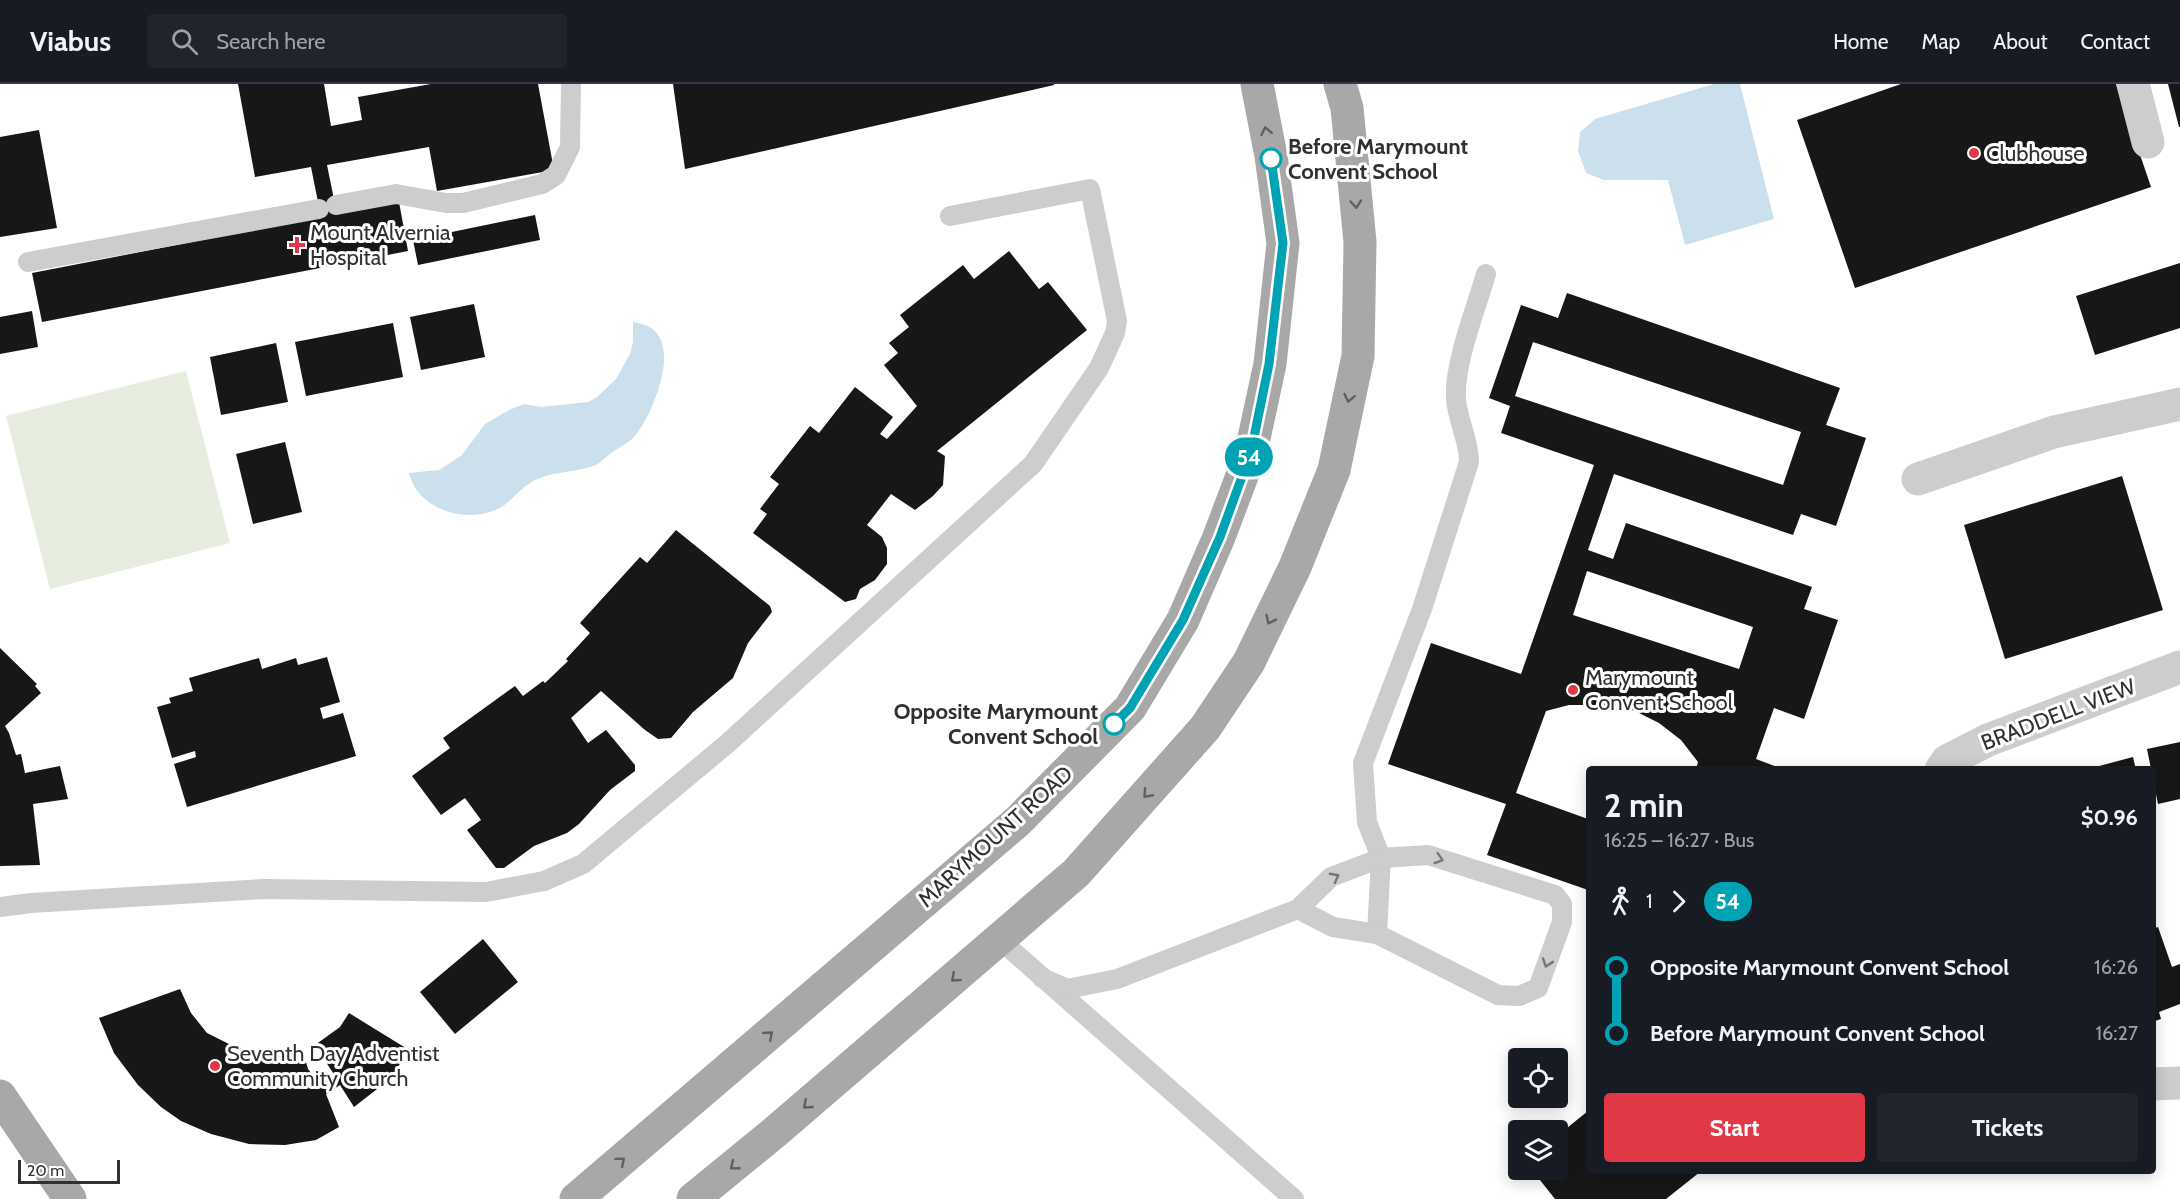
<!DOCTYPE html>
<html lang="en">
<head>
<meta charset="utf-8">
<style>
  :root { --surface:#171b24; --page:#20242c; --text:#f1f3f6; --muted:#9ea1a6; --line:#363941; --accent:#e03945 }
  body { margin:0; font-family:Cabin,sans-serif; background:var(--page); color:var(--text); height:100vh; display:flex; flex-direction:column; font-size:22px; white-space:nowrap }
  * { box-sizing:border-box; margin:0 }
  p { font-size:20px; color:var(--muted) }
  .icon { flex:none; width:33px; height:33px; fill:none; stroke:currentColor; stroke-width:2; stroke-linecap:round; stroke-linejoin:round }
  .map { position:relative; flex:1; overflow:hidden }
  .details { position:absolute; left:1586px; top:682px; width:570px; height:408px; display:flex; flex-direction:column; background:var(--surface); border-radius:6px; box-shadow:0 3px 15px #0003 }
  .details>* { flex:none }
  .badge { padding:0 12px; border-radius:20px; font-size:21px; line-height:39px }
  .tools { position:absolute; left:1508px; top:964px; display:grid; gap:12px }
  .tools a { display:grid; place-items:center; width:60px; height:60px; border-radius:6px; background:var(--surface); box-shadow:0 3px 15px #0003; font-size:30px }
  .scale { position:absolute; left:18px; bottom:15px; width:102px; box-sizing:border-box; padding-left:6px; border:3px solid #303030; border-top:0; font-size:16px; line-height:21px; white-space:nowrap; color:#303030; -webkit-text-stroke:4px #fff; paint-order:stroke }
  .map>.badge { position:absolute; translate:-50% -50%; box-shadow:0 0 0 3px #fff }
  .legs { display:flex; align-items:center; gap:9px; height:66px; padding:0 18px; font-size:20px }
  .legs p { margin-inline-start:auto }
  .headline { display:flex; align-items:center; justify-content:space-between; height:102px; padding:0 18px }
  h1 { font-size:33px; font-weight:700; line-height:45px }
  .button { display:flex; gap:12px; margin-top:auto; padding:12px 18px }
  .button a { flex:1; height:69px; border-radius:6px; background:var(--accent); color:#fff; font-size:24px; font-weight:700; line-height:69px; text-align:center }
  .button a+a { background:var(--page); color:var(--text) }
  ul { padding:0 18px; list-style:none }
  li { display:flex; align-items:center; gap:21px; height:66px; font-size:22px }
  li i { display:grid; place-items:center; width:9px; height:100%; margin:0 8px; background:currentColor }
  li i::after { content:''; width:15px; height:15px; margin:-8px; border:4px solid; border-radius:50%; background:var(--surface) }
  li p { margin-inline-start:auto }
  li:first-child i { background:linear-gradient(#0000 50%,currentColor 0) }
  li:last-child i { background:linear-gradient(currentColor 50%,#0000 0) }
  header { display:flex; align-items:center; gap:36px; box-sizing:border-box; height:84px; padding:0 30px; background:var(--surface); border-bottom:2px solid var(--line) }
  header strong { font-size:28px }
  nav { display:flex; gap:33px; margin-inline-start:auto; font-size:21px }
  .search { width:420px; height:54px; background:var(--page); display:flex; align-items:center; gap:15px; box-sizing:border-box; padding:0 21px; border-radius:6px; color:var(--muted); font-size:22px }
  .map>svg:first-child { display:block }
</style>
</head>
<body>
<header>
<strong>Viabus</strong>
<div class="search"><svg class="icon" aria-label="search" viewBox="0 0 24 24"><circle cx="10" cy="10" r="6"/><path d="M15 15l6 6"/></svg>Search here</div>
<nav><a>Home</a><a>Map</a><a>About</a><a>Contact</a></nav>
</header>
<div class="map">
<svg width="2180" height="1115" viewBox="0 0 2180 1115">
  <rect width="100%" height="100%" fill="#fff"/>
  <polygon fill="#e6eddf" points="186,287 230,459 50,505 6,332"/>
  <g fill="#ccdfec">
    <polygon points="1714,0 1740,0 1774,135 1685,161 1668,96 1604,96 1586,89 1578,67 1580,48 1595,35"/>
    <path d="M 633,238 C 653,241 662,249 664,270 C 666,293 649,337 633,354 C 627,360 618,364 611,369 C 606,373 601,378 596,381 C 579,388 555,387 535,396 C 522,403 514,414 503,422 C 478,438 438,432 419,409 C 414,404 411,396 409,389 L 439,386 L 462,371 L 485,340 L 509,326 L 524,320 L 541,323 L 588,318 L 597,313 L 616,295 L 630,270 L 633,258 Z"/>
  </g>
  <g fill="#171717" fill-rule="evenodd">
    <polygon points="238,0 324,0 331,42 362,36 358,13 431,0 538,0 554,86 437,107 429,63 327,81 337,130 399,118 408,167 42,238 32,189 321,133 311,83 255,93"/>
    <polygon points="673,0 1054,0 1054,1 685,85"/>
    <polygon points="1901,0 2116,0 2151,103 1855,204 1797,36"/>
    <polygon points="2168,0 2180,0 2180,43 2179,43"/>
    <polygon points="39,46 57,144 0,153 0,53"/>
    <polygon points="535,131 540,156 418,181 413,156"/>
    <polygon points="1009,167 1039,205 1048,198 1087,246 937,367 945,372 943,401 933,412 915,426 891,410 867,441 882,453 887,464 887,480 875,496 860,505 856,515 845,518 753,449 767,430 760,425 779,400 770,393 810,342 819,349 855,303 893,333 880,350 887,355 917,322 884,281 898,269 889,259 909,243 900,231 963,181 974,195"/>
    <polygon points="2180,179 2180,244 2095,271 2076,212"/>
    <path d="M 1567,209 L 1840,304 L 1826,341 L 1866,354 L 1836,442 L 1801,430 L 1793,451 L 1614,390 L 1588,466 L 1613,475 L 1626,439 L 1812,503 L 1804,525 L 1838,536 L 1804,635 L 1774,624 L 1756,675 L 1785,686 L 1696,686 L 1698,678 L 1681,656 L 1659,639 L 1635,627 L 1611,621 L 1569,621 L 1546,627 L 1516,709 L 1588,735 L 1588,806 L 1487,771 L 1506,720 L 1388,680 L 1431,559 L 1521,590 L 1594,381 L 1501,349 L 1510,322 L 1489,314 L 1521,221 L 1558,234 ZM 1533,258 L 1801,348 L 1783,401 L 1515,312 ZM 1587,487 L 1753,543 L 1739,585 L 1573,531 Z"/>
    <polygon points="474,220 485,273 421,286 410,233"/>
    <polygon points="32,227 38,263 0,270 0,233"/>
    <polygon points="393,239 403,293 306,312 295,258"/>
    <polygon points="276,259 288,318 221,331 210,273"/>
    <polygon points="285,358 302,428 253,440 236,370"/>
    <polygon points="2122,392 2163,526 2005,575 1964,441"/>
    <polygon points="676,446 770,522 772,528 748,559 733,594 693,628 671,654 658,655 645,646 601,607 571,634 588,659 606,646 635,681 635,687 610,706 579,740 567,749 534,762 504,784 496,784 467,746 481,736 465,714 441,731 412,692 450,664 443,654 515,602 523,612 543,597 545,599 568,577 566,575 590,549 580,539 640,473 647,479"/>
    <polygon points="0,564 37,600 35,602 41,609 5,642 9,649 16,671 21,670 25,689 60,682 68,715 33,720 40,781 0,782"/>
    <polygon points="327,573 340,618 320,624 323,635 343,629 356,672 187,723 174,680 196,673 195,667 172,674 157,623 171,619 169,614 193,607 189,594 259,574 262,585 296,574 298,581"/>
    <polygon points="2180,658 2180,715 2158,720 2147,665"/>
    <polygon points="2133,673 2136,686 2088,686 2088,685"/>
    <polygon points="2158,843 2172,883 2180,880 2180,920 2159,928 2161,935 2152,938 2152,845"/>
    <polygon points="483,855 518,898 455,950 420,908"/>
    <polygon points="180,905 191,929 207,949 231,961 261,969 302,964 308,985 320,1001 335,992 315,961 340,943 349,929 409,966 390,995 354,1023 340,1001 326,1010 339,1043 316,1056 285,1061 249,1060 211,1050 181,1037 161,1023 138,1001 114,969 99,934"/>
    <polygon points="1588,1027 1588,1088 1700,1088 1666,1115 1555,1115 1532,1086 1557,1086 1557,1052"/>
  </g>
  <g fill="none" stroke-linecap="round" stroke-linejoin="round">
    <g stroke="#cdcdcd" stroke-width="20">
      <polyline points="336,121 396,110 446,119 463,119 542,100 556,91 570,63 571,0"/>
      <polyline points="28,178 319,125"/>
      <polyline points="0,823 31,819 264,805 486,808 544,797 583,780 728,659 1033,380 1099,284 1115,249 1117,237 1090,105 950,132"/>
      <path d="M 1377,850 L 1381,774 L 1367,738 L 1363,679 L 1422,525 L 1469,378 C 1469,355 1457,336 1456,314 C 1454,279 1476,225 1486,190"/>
      <polyline points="999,855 1294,1115"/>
      <polyline points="1042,894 1067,905 1117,895 1298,825 1331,793 1381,774 1428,771 1555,811 1562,820 1562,838 1538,904 1519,912 1498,911 1377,850 1333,843 1298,825"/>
    </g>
    <g stroke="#cdcdcd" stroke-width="33">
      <polyline points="2133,0 2148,58"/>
      <polyline points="1918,395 2054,348 2180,320"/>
      <polyline points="1941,686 1947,677 1988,656 2180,583"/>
      <polyline points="2152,1000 2180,999"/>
    </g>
    <g stroke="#a8a8a8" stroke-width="33">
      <polyline points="0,1012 70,1115"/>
      <polyline points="576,1115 1018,737 1130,624 1183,536 1219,453 1251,368 1270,280 1283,159 1271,72 1257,0"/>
      <polyline points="693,1115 775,1048 1076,789 1205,644 1249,578 1295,483 1334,386 1358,272 1360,158 1347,24 1340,0"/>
    </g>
  </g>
  <defs><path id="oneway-chevron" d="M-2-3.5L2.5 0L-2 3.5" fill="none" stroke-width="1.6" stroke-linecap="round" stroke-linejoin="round" transform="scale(1.5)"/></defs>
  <g stroke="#606060">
    <use href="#oneway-chevron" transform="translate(1266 47) rotate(-101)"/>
    <use href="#oneway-chevron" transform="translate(1356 120) rotate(85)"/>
    <use href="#oneway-chevron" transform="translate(1349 314) rotate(102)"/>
    <use href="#oneway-chevron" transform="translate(1270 536) rotate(116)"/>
    <use href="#oneway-chevron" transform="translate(1147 710) rotate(132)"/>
    <use href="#oneway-chevron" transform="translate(955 894) rotate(139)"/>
    <use href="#oneway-chevron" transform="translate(769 951) rotate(-41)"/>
    <use href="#oneway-chevron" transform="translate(807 1021) rotate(139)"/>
    <use href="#oneway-chevron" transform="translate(621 1077) rotate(-40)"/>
    <use href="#oneway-chevron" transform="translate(734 1082) rotate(141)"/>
  </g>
  <g stroke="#777">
    <use href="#oneway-chevron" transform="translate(1439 775) rotate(17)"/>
    <use href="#oneway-chevron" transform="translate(1335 793) rotate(-28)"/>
    <use href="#oneway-chevron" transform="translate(1547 879) rotate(109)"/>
  </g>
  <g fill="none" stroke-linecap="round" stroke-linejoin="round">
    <defs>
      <polyline id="line-1" points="1114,640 1130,624 1183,536 1220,453 1251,368 1269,280 1283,159 1271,75"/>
    </defs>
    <use href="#line-1" stroke="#fff" stroke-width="14"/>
    <use href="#line-1" stroke="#00a3b4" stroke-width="9"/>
  </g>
  <g fill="#e03945" stroke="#fff" stroke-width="2">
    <circle cx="1974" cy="69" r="6"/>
    <path d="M294 152h6v6h6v6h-6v6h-6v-6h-6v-6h6z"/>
    <circle cx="1573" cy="606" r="6"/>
    <circle cx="215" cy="982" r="6"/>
  </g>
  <g fill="#fff" stroke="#00a3b4" stroke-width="3">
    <circle cx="1271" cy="75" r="10"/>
    <circle cx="1114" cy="640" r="10"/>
  </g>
  <g text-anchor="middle" stroke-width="6" stroke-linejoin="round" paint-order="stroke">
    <g font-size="22" font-weight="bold" fill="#303030" stroke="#fff" text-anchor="start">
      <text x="1288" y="70">Before Marymount<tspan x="1288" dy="25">Convent School</tspan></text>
      <text x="1098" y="635" text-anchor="end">Opposite Marymount<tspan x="1098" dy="25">Convent School</tspan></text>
    </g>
    <g font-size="22" fill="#303030" stroke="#fff" text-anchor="start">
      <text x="1986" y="77">Clubhouse</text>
      <text x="310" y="156">Mount Alvernia<tspan x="310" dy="25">Hospital</tspan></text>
      <text x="1585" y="601">Marymount<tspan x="1585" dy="25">Convent School</tspan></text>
      <text x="227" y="977">Seventh Day Adventist<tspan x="227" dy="25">Community Church</tspan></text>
    </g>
    <g font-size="22" fill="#303030" stroke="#fff">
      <text transform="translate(2058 630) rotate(-21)" y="8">BRADDELL VIEW</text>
      <text transform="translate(995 752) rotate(-42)" y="8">MARYMOUNT ROAD</text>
    </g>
  </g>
</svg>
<div class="tools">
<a><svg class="icon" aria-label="locate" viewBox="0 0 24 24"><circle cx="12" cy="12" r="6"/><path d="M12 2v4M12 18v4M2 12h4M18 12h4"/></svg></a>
<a><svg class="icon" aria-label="layers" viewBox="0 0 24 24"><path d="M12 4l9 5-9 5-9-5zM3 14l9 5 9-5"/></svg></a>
</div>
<div class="scale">20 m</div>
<b class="badge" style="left:1249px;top:373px;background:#00a3b4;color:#fff">54</b>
<section class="details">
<div class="headline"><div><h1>2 min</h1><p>16:25 – 16:27 · Bus</p></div><b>$0.96</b></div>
<div class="legs"><svg class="icon" aria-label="walk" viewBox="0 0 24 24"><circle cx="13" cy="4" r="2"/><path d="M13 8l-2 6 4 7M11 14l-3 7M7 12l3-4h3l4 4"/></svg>1<svg class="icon" aria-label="forward" viewBox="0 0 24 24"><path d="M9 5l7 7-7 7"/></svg><b class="badge" style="background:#00a3b4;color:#fff">54</b></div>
<ul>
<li><i style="color:#00a3b4"></i><b>Opposite Marymount Convent School</b><p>16:26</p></li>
<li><i style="color:#00a3b4"></i><b>Before Marymount Convent School</b><p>16:27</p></li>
</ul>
<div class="button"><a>Start</a><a>Tickets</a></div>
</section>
</div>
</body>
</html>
